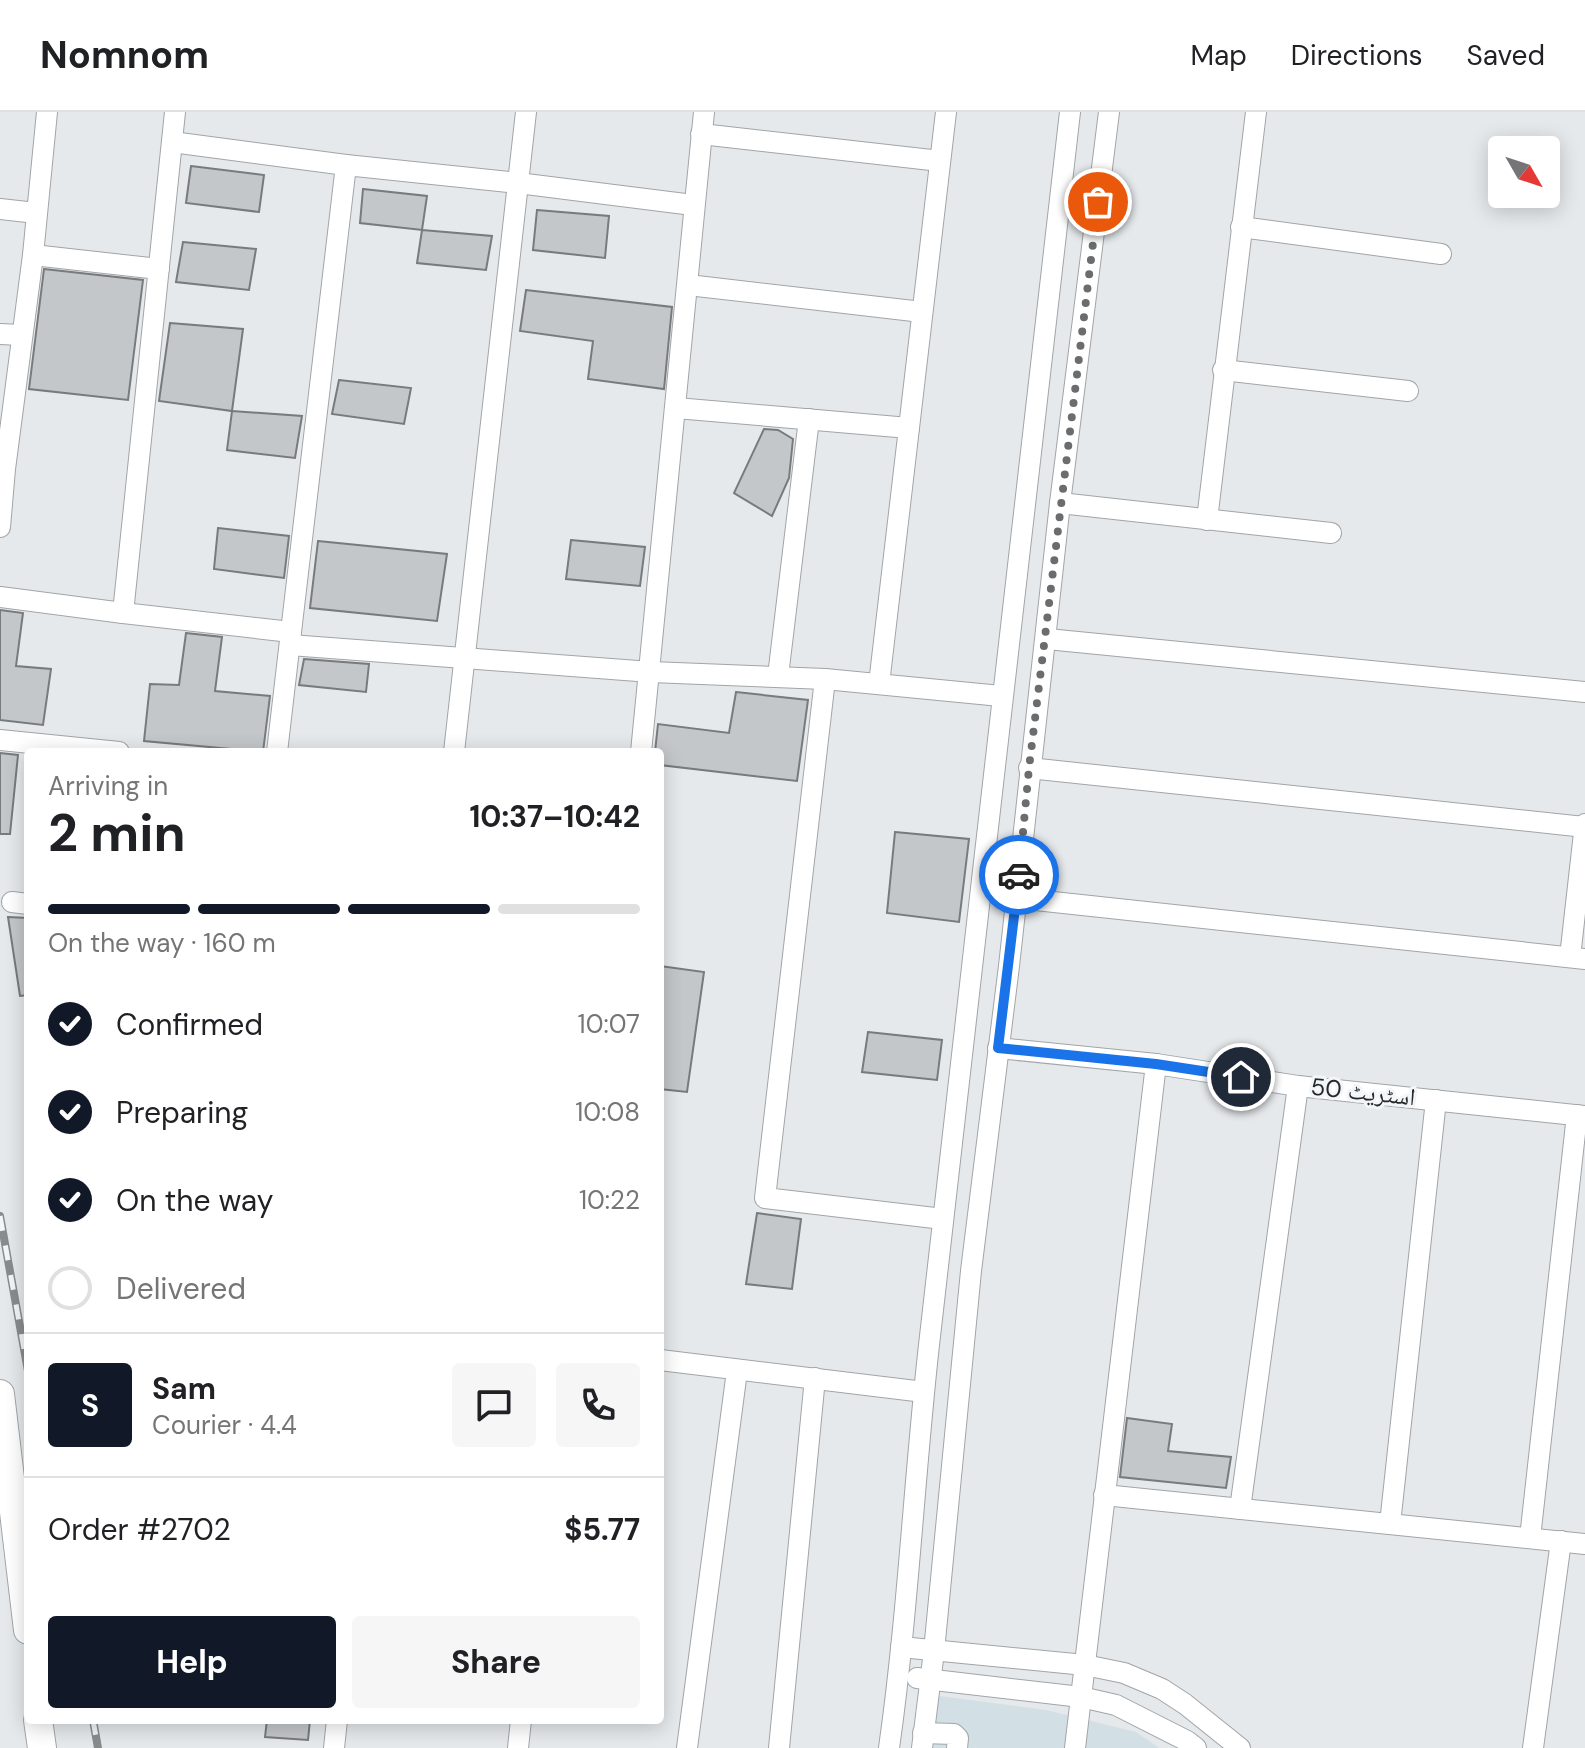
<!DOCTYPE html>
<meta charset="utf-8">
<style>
:root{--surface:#fff;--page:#f6f6f6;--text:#202124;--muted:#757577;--line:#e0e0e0;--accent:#111827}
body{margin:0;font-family:"DM Sans","Noto Naskh Arabic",sans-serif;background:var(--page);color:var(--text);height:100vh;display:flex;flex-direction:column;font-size:30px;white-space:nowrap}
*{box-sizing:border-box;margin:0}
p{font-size:26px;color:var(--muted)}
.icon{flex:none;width:44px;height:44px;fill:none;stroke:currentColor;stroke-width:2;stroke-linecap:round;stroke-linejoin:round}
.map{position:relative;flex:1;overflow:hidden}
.panel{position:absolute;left:24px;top:636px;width:640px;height:976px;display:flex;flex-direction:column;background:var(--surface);border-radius:8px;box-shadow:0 4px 20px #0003}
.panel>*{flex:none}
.needle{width:52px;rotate:129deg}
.fabs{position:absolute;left:1488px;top:24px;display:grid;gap:16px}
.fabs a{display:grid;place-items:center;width:72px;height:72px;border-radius:8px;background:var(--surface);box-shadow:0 4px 20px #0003;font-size:40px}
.pin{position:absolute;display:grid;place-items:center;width:68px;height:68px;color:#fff;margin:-34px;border:4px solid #fff;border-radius:50%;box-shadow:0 2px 8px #0007}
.courier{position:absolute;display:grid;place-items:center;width:80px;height:80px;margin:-40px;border:6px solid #1a73e8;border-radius:50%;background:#fff;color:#222;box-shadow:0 2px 10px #0007}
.head em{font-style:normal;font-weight:700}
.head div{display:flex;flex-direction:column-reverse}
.head{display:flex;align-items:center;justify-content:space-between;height:136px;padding:0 24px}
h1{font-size:52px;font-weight:700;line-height:60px}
.bar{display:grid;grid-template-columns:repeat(4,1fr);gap:12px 8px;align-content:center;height:96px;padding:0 24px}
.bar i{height:10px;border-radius:6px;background:var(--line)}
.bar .current{background:var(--accent)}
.bar p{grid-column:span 4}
.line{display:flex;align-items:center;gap:20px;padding:0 24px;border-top:2px solid var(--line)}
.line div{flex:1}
.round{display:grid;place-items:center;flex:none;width:84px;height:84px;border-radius:8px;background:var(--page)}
ol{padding:0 24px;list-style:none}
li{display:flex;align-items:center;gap:24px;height:88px}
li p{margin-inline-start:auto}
li .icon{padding:8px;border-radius:50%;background:var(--accent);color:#fff;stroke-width:4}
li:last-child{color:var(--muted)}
li i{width:44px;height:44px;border:4px solid var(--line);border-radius:50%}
.button{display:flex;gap:16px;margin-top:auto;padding:16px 24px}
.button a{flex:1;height:92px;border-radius:8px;background:var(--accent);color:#fff;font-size:32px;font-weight:700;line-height:92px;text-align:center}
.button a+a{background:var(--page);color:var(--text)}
header{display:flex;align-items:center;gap:48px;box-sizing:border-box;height:112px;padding:0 40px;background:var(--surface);border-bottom:2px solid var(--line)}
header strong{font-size:38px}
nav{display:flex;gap:44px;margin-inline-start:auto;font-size:28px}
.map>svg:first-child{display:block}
</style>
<header>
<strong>Nomnom</strong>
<nav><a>Map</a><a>Directions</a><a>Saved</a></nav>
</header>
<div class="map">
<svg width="1585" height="1636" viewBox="0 0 1585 1636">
<rect width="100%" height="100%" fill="#e5e9eb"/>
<path fill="#d2dfe4" d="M939 1584 1046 1598 1136 1620 1159 1636H933Z"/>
<g fill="#c4c7ca" stroke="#787b7d" stroke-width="2">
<path d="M191 54 264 63 259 100 186 91Z"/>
<path d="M363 77 427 84 422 118 360 111Z"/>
<path d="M537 98 609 104 605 146 533 138Z"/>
<path d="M422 118 492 124 486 158 417 151Z"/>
<path d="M183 130 256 137 249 178 176 170Z"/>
<path d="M44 157 143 168 128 288 29 277Z"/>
<path d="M526 178 672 195 664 277 588 267 593 229 520 219Z"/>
<path d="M170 211 243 217 232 299 159 289Z"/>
<path d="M339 268 411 276 404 312 332 302Z"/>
<path d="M232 299 302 304 295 346 227 338Z"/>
<path d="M764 317 778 318 793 327 789 366 772 404 734 381Z"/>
<path d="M218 416 289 424 284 466 214 457Z"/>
<path d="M571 428 645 435 640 474 566 467Z"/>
<path d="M318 429 447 442 437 509 310 496Z"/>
<path d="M0 498 23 501 16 554 51 557 43 613 0 608Z"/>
<path d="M186 521 222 525 215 579 270 584 263 640 144 629 150 572 179 573Z"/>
<path d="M304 547 369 552 366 580 299 573Z"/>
<path d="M736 580 808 588 797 669 660 653V640H655L658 612 729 621Z"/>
<path d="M0 641 18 643 10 722H0Z"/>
<path d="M895 720 969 727 959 810 887 801Z"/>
<path d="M8 805 28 806V883L20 884Z"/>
<path d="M660 854 704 860 687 980 660 977Z"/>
<path d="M868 920 942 928 937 968 862 960Z"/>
<path d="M757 1101 801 1107 792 1177 746 1172Z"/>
<path d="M1127 1306 1172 1312 1168 1339 1231 1345 1226 1376 1120 1365Z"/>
<path d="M267 1608H310L308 1628 265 1625Z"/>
</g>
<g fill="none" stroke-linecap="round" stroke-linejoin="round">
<defs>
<g id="minor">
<path d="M175 0 123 501 291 520 346 53 518 71 693 93"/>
<path d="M701 22 940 49"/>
<path d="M172 30 346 53"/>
<path d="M0 97 36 101"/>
<path d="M1241 115 1441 142"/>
<path d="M33 143 159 157"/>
<path d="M688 173 922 200"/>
<path d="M0 222 21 223"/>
<path d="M1223 258 1408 279"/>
<path d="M676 296 909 316"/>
<path d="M1060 391 1331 421"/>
<path d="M1207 408 1256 0"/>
<path d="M0 415 5 357 33 143 47 0"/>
<path d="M0 485 123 501"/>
<path d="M1047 527 1585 580"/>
<path d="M290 533 651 560 825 567 1001 584"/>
<path d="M778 564 809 307"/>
<path d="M825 567 765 1086 943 1107"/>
<path d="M879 572 946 0"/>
<path d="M0 628 119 640"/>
<path d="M277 640 291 520"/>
<path d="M454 640 526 0"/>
<path d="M641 640 704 0"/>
<path d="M1029 656 1585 715"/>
<path d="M1016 786 1585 847"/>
<path d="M12 790 28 792"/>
<path d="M1570 845 1585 712"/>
<path d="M998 936 1156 952 1298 974 1585 1004"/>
<path d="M660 1248 924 1280"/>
<path d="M1104 1383 1585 1432"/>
<path d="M1240 1397 1298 974"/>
<path d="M1390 1412 1436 988"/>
<path d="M1530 1426 1577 1003"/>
<path d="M901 1535 1085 1553 1124 1561 1162 1577 1185 1592 1240 1636"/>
<path d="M917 1566 1081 1585 1116 1593 1187 1629 1196 1636"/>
<path d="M923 1621 954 1622 958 1626 957 1636"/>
<path d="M334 1636 337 1608"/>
<path d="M518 1636 521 1608"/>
<path d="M687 1636 737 1259"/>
<path d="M779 1636 815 1266"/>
<path d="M889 1636C908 1502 914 1367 929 1233 976 822 1022 411 1070 0"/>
<path d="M922 1636 934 1539 971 1159 1009 854 1060 391 1109 0"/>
<path d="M1075 1636 1156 952"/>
<path d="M1533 1636 1561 1429"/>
</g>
<g id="highway">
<path d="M0 1282 28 1518"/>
<path d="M38 1608 42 1636"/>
</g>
</defs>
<use href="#minor" stroke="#a1a5a7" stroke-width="22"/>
<use href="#highway" stroke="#a1a5a7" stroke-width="30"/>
<use href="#minor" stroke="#fff" stroke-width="20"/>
<use href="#highway" stroke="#fff" stroke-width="28"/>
<defs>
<g id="rail">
<path d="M0 1104 28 1259"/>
<path d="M93 1608 98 1636"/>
</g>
</defs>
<use href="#rail" stroke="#898c8d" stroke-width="8"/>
<use href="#rail" stroke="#f2f6f8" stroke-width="5" stroke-dasharray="15" stroke-linecap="butt"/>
</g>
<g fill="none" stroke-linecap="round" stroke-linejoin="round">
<path stroke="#6a6c6d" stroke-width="8" stroke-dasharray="0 14.4" d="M1019 763 1029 656 1098 90"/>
<path stroke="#1a73e8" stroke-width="10" d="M1019 763 998 936 1156 952 1241 965"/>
</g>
<g text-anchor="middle" stroke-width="6" stroke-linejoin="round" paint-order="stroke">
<g font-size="24" fill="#272929" stroke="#f2f6f8">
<text transform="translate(1363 980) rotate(6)" y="8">اسٹریٹ 50</text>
</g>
</g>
</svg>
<div class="fabs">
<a><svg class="needle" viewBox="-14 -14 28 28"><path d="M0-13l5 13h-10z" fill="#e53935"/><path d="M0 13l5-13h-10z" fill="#757577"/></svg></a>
</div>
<div class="pin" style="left:1098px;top:90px;background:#ea580c"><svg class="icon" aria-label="bag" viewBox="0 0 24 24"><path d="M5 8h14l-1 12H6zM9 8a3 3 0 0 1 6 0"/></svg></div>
<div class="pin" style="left:1241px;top:965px;background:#1f2937"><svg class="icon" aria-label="home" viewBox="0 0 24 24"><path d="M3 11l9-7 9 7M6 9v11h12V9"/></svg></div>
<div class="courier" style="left:1019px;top:763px"><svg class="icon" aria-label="car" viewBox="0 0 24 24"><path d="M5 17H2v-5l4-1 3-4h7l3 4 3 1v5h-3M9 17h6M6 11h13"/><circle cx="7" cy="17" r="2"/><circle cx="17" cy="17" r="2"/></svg></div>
<section class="panel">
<div class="head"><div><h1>2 min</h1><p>Arriving in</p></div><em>10:37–10:42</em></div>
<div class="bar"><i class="current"></i><i class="current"></i><i class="current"></i><i></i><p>On the way · 160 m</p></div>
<ol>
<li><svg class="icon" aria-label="check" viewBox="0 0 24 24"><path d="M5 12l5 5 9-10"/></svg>Confirmed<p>10:07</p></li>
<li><svg class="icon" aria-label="check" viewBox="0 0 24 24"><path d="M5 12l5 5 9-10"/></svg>Preparing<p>10:08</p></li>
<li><svg class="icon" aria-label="check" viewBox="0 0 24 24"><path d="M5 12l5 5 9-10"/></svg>On the way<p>10:22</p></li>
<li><i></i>Delivered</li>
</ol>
<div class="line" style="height:144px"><b class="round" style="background:var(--accent);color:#fff">S</b><div><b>Sam</b><p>Courier · 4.4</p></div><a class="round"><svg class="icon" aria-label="chat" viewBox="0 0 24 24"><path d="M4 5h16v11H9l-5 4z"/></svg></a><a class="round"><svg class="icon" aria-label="phone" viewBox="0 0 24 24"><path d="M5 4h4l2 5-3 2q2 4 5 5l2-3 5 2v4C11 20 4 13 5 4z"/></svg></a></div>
<div class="line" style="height:104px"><div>Order #2702</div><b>$5.77</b></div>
<div class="button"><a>Help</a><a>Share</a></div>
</section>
</div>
